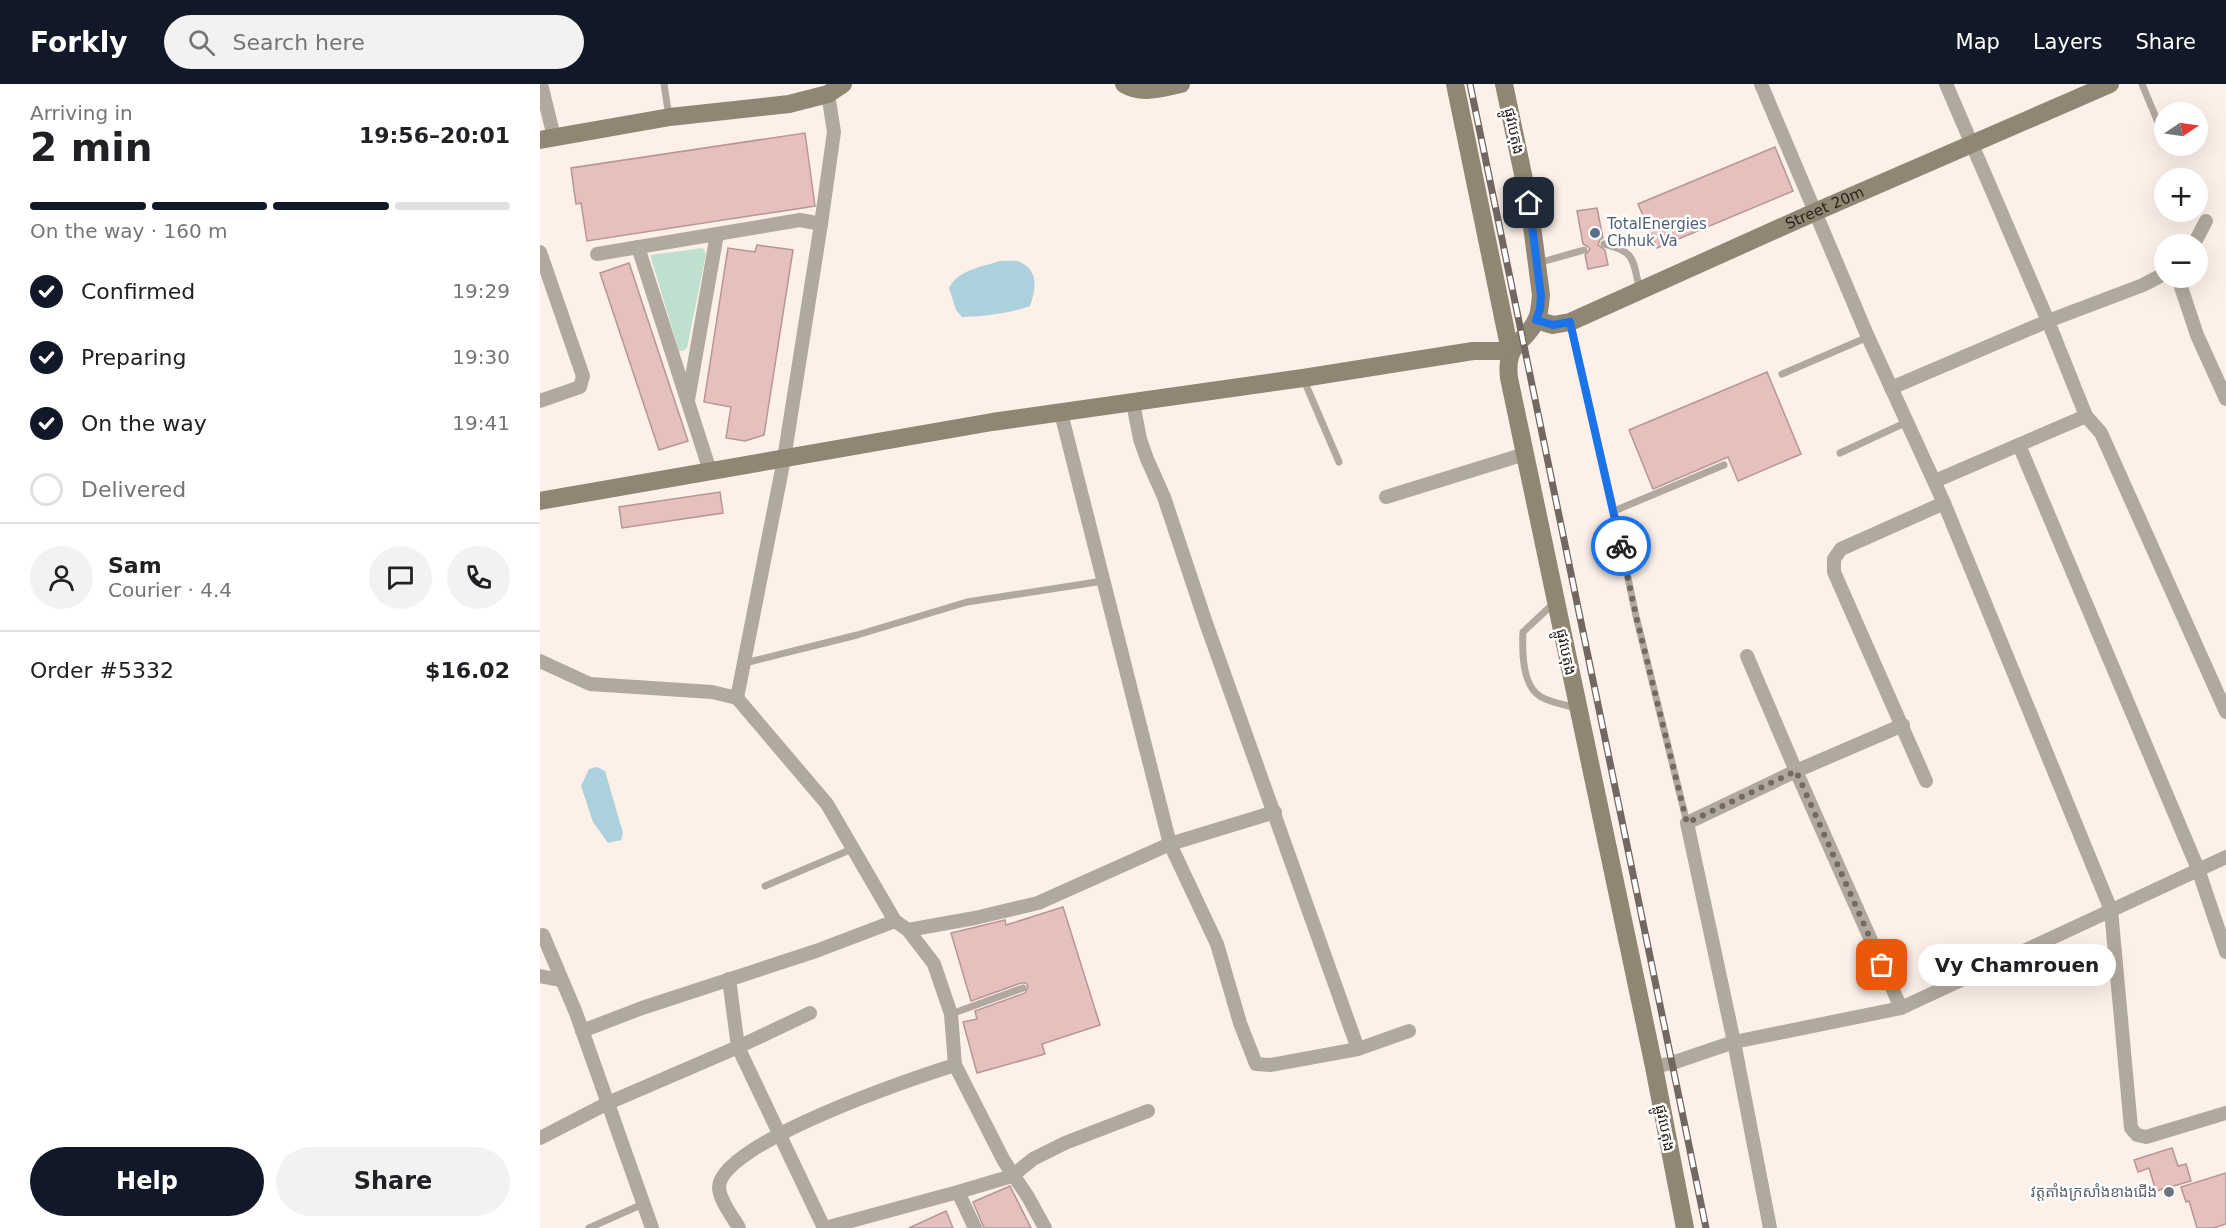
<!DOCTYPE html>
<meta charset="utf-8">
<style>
:root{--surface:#fff;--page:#f2f2f2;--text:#202124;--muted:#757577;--line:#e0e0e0;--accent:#111827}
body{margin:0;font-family:"DejaVu Sans","Noto Sans Khmer",sans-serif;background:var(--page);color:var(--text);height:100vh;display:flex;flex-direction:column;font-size:22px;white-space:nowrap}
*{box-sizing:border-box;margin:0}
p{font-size:20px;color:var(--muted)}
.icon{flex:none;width:33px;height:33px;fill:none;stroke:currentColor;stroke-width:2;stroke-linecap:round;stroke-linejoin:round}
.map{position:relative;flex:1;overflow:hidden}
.side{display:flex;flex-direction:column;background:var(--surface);width:540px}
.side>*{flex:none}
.needle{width:39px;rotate:77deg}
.tools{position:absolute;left:1614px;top:18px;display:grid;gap:12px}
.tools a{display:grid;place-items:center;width:54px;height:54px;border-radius:50%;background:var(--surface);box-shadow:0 6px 24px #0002;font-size:30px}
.pin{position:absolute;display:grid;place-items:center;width:51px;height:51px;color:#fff;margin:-26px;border-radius:12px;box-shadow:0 3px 9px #0006}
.courier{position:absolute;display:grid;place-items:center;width:60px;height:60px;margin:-30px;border:4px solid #1a73e8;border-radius:50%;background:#fff;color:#222;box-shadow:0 2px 8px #0007}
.bubble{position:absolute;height:42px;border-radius:21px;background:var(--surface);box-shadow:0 6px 24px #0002;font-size:20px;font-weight:700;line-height:42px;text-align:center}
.head em{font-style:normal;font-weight:700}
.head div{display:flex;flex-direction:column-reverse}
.head{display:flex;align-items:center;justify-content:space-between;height:102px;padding:0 30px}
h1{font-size:39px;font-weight:700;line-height:45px}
.bar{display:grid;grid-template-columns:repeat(4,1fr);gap:9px 6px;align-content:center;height:72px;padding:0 30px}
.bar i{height:8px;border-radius:4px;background:var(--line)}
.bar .selected{background:var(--accent)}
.bar p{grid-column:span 4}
.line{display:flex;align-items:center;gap:15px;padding:0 30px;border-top:2px solid var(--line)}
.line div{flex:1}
.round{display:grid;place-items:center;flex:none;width:63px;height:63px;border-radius:32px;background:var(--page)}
ol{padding:0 30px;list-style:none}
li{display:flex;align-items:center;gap:18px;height:66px}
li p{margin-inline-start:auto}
li .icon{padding:6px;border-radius:50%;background:var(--accent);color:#fff;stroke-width:4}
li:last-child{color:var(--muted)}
li i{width:33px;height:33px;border:3px solid var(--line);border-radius:50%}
.primary-button{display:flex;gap:12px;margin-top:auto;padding:12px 30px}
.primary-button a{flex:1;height:69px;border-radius:36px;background:var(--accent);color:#fff;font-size:24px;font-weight:700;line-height:69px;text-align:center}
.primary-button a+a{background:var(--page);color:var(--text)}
header{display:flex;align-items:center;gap:36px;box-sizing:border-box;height:84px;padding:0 30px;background:var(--accent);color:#fff}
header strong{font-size:28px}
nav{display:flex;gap:33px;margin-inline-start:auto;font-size:21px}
.search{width:420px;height:54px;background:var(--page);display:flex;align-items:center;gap:15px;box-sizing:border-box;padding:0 21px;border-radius:33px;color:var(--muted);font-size:22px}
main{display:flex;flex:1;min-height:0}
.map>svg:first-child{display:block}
</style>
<header>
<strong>Forkly</strong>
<div class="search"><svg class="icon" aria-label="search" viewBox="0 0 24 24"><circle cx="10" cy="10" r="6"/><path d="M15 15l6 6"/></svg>Search here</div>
<nav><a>Map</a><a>Layers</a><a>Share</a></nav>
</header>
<main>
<section class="side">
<div class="head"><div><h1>2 min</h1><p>Arriving in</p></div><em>19:56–20:01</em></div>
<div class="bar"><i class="selected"></i><i class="selected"></i><i class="selected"></i><i></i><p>On the way · 160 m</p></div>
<ol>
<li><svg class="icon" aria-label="check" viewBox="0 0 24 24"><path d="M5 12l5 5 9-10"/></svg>Confirmed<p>19:29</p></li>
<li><svg class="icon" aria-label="check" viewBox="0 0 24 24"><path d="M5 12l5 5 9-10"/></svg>Preparing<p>19:30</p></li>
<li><svg class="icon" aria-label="check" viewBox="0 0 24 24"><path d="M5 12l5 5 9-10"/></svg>On the way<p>19:41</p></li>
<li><i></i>Delivered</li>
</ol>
<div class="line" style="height:108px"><a class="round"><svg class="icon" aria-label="person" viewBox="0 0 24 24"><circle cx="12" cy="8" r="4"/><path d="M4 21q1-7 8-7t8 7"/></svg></a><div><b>Sam</b><p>Courier · 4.4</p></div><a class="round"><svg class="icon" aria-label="chat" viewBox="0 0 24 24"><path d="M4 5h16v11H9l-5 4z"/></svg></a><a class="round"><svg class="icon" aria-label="phone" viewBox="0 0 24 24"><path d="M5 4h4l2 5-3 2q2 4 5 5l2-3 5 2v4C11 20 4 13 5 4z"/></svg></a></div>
<div class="line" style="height:78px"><div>Order #5332</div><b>$16.02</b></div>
<div class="primary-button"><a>Help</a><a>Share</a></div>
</section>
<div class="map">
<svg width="1686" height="1144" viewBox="0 0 1686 1144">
<rect width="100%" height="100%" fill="#fcf0e9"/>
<path fill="#bfe0ce" d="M163 164 166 170 147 264 143 267H139L110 171Z"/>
<g fill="#abd1dd">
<path d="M460 177C465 177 475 176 480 178 499 186 496 206 490 222 472 229 441 233 422 233L416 226 409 204C418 186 441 183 460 177Z"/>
<path d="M57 683 65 687 83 749 81 756 68 759 53 738 41 702 49 685Z"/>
</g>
<g fill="#e6c0bd" stroke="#b79694" stroke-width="1.5">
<path d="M265 49 275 122 47 157 41 119 36 120 31 84Z"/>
<path d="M1235 63 1253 107 1117 164 1098 120Z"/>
<path d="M1057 124 1063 154 1060 156 1058 161 1065 166 1068 181 1048 185 1045 171 1050 165 1047 162 1043 160 1037 127Z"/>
<path d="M217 161 253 166 224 351 205 357 186 354 191 323 164 318 188 164 215 168Z"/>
<path d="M89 179 148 357 119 366 60 189Z"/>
<path d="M1227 288 1261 370 1198 397 1188 373 1113 405 1089 346Z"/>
<path d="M180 408 183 429 82 444 79 423Z"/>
<path d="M523 823 560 941 502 960 505 970 437 989 423 938 437 935 435 927 485 909 488 903 486 899H481L431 917 411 849 465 836 466 841Z"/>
<path d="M1632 1064 1638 1082 1646 1080 1651 1097 1616 1107 1609 1084 1598 1088 1594 1076Z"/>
<path d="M1686 1089V1140L1673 1144H1657L1649 1117 1646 1118 1641 1103Z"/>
<path d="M470 1102 491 1144H444L433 1118Z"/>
<path d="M406 1127 413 1144H369Z"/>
</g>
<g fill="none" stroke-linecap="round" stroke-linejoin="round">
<g stroke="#b1a99d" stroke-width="7">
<path d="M124 0 129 33"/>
<path d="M1602 0 1624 53"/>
<path d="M1064 160C1097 168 1092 176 1100 206"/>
<path d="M998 179 1044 166"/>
<path d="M1030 239 1074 427 1184 381"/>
<path d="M1242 290 1328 253"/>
<path d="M763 294 799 378"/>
<path d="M1300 369 1367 338"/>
<path d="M1074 427 1096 532 1147 739"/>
<path d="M1014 519 983 548C982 567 982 602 1001 613 1012 619 1026 621 1037 624"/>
<path d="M205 579 317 551 427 518 563 497"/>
<path d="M225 802 312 765"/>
<path d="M411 930 483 904"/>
<path d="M49 1144 103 1120"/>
</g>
<g stroke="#b1a99d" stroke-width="14">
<path d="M1 0 14 53"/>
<path d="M1221 0 1328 253 1404 419 1571 826 1591 1044 1597 1051 1606 1053 1686 1029"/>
<path d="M1406 0 1508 237 1546 332 1561 349 1686 628"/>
<path d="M1654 160 1666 137"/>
<path d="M98 163 170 387"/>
<path d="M0 168 43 292 40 303 0 317"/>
<path d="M57 170 260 136 281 140"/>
<path d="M1638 194 1657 251 1686 315"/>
<path d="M1351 304 1508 237 1603 201 1624 190"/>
<path d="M148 316 177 150"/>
<path d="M593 319 600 355 607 375 624 413 666 539 818 965"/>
<path d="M521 329 630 760 677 860 700 939 716 980 730 981 818 965 869 947"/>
<path d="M1479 361 1658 785 1686 868"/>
<path d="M1395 397 1546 332"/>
<path d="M846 413 985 370"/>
<path d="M1207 572 1256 687 1361 924"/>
<path d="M0 577 50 600 172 608 197 614 287 720 355 837 368 846 394 880 411 930 415 981 464 1077 488 1113 505 1144"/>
<path d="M197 614 244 375 281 140 294 48 288 10"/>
<path d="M1386 697 1294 488V475L1301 465 1404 419"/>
<path d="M368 846 435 834 498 819 630 760 735 728"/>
<path d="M3 851 36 929 112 1144"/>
<path d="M0 892 20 896"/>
<path d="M189 895 198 963 284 1144"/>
<path d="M42 947 102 924 276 867 355 837"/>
<path d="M1114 983 1132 979 1194 958 1361 924 1686 773"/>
<path d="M0 1054 68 1019 198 963 270 929"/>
<path d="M418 1108 435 1144"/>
<path d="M199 1144C193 1133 179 1116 179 1103 180 1059 376 993 415 981"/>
<path d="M285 1144 418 1108 472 1092 493 1075 525 1059 608 1027"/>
<path d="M1230 1144 1194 958 1147 739 1256 687 1363 641"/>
</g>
<g stroke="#918673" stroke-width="18">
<path d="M584 0C602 11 621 4 641 0"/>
<path d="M964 0 989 119 1001 211C1000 219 1000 227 997 235 984 262 965 257 969 294L1114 983 1145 1144"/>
<path d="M0 56 130 33 249 20 288 10 303 0"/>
<path id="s1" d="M996 236 1013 241 1030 238 1275 128 1570 0"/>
<path d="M0 417 452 338 763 294 933 267H970L915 0"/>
</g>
<defs>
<path id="rail" d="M930 0 1166 1144"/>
</defs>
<use href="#rail" stroke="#726861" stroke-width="7"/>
<use href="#rail" stroke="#fff" stroke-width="4.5" stroke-dasharray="14" stroke-linecap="butt"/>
</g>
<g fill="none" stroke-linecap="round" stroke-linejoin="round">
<path stroke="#746963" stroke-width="6" stroke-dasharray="0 10.8" d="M1081 462 1096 532 1147 739 1256 687 1342 881"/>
<path stroke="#1a73e8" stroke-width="8" d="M989 119 1001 211 1000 225 996 236 1013 241 1030 238 1081 462"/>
</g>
<circle fill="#5c6f8a" stroke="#fff" stroke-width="2" cx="1055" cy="149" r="6"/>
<circle fill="#6b7280" stroke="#fff" stroke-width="2" cx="1629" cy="1108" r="6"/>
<g text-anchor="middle" stroke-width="5" stroke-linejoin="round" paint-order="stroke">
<g font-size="15" fill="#2b211b" stroke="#fff">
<text transform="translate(974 47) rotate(78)" y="5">ផ្លូវបេតុង</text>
<text dy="5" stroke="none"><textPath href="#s1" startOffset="314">Street 20m</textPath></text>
<text transform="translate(1026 568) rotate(78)" y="5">ផ្លូវបេតុង</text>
<text transform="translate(1125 1044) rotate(79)" y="5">ផ្លូវបេតុង</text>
</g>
<g font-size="15" fill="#4e5e75" stroke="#fff" text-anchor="start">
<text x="1067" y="145">TotalEnergies<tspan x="1067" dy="17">Chhuk Va</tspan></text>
</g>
<g font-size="15" fill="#5b616d" stroke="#fff" text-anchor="end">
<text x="1617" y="1113">វត្តតាំងក្រសាំងខាងជើង</text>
</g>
</g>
</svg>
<div class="tools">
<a><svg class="needle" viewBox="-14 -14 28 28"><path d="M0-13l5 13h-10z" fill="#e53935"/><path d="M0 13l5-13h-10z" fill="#757577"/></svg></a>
<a>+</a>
<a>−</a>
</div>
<div class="pin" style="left:1342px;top:881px;background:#ea580c"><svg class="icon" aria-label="bag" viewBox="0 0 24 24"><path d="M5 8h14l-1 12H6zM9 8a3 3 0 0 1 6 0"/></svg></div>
<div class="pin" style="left:989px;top:119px;background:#1f2937"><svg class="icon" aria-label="home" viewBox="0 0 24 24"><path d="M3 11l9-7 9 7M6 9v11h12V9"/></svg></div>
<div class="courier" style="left:1081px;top:462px"><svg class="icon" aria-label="bike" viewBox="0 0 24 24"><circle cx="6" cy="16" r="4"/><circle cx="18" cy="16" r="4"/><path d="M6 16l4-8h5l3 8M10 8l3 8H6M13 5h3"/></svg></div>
<div class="bubble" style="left:1378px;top:860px;width:198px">Vy Chamrouen</div>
</div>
</main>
